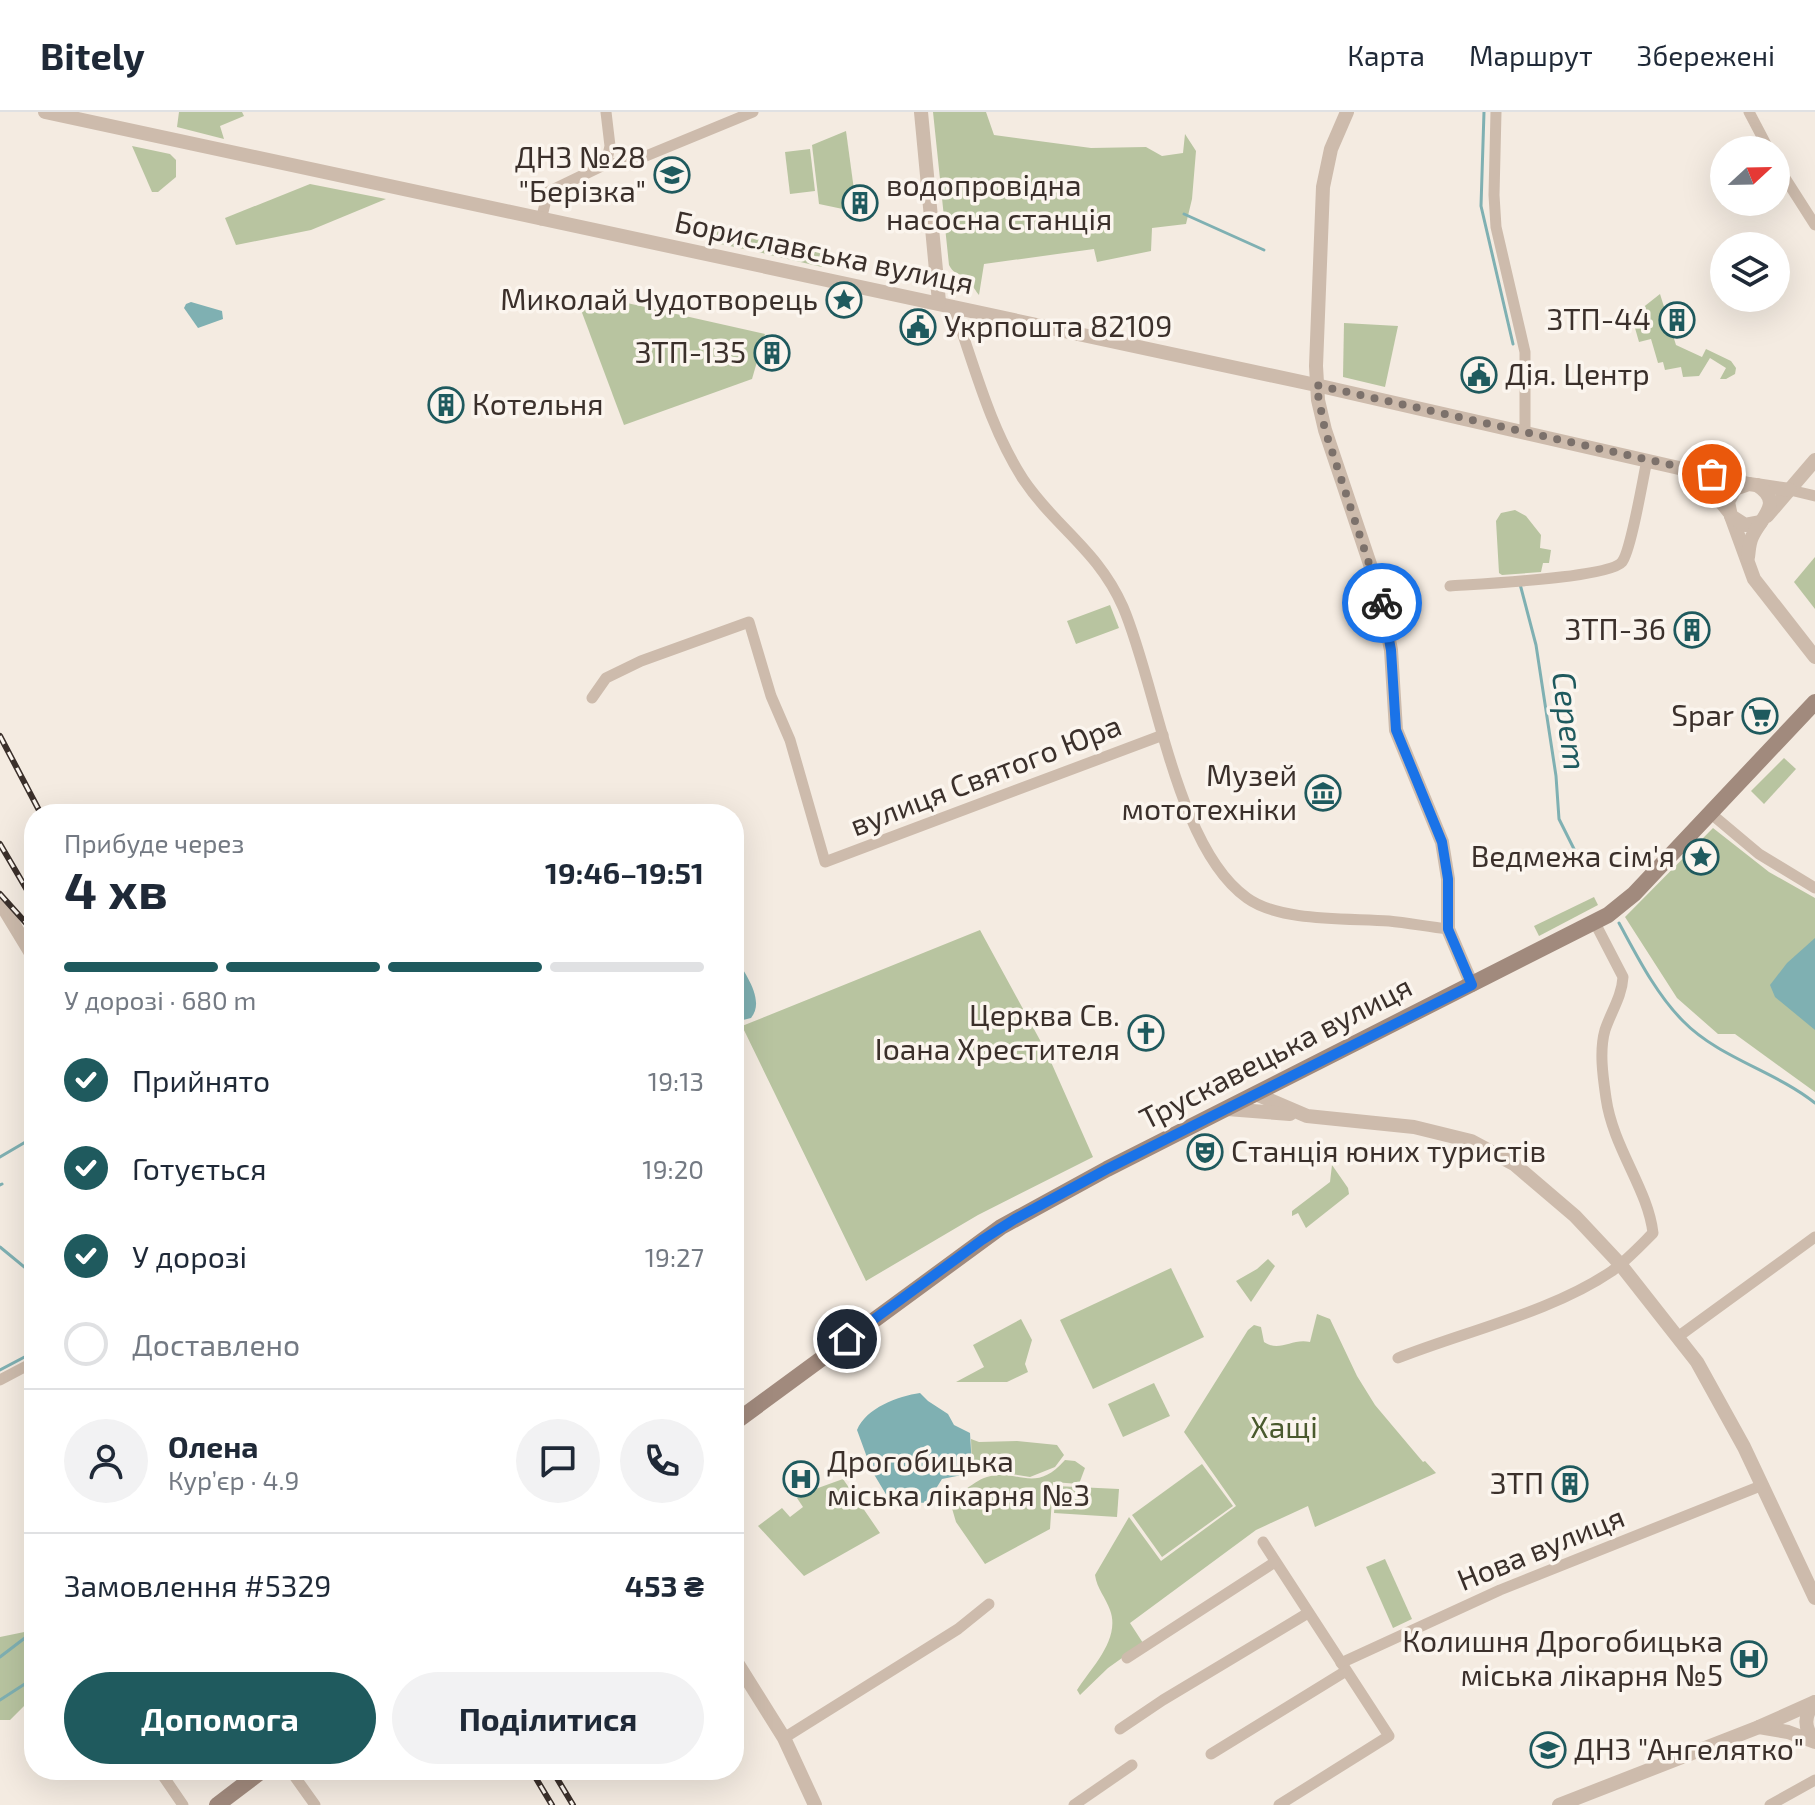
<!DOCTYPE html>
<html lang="uk">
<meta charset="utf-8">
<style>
:root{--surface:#fff;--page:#f2f2f3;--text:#1f2937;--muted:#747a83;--line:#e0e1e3;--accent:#1f5a5e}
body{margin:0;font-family:"Exo 2",sans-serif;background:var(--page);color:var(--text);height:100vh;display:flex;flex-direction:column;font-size:30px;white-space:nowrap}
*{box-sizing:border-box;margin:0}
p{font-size:26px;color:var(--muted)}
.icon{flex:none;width:44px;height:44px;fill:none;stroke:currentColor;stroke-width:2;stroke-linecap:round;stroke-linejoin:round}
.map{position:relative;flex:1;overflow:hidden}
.drawer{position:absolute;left:24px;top:692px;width:720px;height:976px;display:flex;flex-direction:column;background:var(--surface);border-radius:32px;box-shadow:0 8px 32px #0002}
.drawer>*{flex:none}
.needle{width:52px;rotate:68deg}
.buttons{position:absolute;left:1710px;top:24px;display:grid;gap:16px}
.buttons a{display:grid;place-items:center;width:80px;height:80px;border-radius:50%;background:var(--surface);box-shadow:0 8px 32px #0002;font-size:40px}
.pin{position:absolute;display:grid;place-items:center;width:68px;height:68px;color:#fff;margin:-34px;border:4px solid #fff;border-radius:50%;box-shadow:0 2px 8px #0007}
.courier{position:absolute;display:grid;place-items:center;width:80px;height:80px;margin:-40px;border:6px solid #1a73e8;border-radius:50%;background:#fff;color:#222;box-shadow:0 2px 10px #0007}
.headline em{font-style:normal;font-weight:700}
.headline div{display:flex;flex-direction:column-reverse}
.headline{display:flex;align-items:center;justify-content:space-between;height:136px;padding:0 40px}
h1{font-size:52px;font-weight:700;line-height:60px}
.bar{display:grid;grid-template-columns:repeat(4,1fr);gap:12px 8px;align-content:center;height:96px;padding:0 40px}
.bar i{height:10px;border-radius:6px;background:var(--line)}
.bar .active{background:var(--accent)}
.bar p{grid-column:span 4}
.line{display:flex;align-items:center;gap:20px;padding:0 40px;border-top:2px solid var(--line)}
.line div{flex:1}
.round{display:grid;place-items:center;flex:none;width:84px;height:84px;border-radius:42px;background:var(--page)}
ol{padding:0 40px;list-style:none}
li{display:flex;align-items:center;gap:24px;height:88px}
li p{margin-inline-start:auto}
li .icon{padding:8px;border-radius:50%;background:var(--accent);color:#fff;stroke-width:4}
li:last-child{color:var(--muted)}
li i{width:44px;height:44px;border:4px solid var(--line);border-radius:50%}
.button{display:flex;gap:16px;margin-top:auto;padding:16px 40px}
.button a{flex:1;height:92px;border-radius:48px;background:var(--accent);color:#fff;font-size:32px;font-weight:700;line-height:92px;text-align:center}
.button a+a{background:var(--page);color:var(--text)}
header{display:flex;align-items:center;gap:48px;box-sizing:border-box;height:112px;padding:0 40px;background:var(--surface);border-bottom:2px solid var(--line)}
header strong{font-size:38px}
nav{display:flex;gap:44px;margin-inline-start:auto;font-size:28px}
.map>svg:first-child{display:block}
</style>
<header>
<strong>Bitely</strong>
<nav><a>Карта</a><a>Маршрут</a><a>Збережені</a></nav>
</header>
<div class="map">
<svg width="1815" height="1693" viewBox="0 0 1815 1693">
<rect width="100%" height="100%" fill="#f4ebe1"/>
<g fill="#b8c4a0">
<path d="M179 0H242L244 4 220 14 224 27 177 15Z"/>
<path d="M933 0H986L994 23 1091 36 1146 35 1162 44 1183 41 1185 22 1196 39 1192 87 1186 112 1152 116 1151 139 1097 150 1094 137 984 152 979 183C974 177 970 168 963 164 956 160 953 161 949 153Z"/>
<path d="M846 19 857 100 819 92 812 33Z"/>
<path d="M132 34 170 42 176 48V65L158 80H152Z"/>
<path d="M810 37 815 79 790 82 785 40Z"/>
<path d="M310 72 386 87 311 118 236 133 225 106Z"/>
<path d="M715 113 771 126 767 142 711 130Z"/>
<path d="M774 126 826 137 822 155 770 143Z"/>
<path d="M587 182 765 222 752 267 624 313 578 190Z"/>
<path d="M1660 182 1676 233 1702 245 1706 237 1731 249 1736 256 1735 262 1726 267H1720L1726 256 1710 246 1699 264 1683 265 1681 255 1665 258 1663 250 1658 251 1651 227 1639 230 1633 209 1637 207 1641 197Z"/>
<path d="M1344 211 1398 214 1385 275 1343 265Z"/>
<path d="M1515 398 1526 404 1541 423 1540 436 1551 438 1549 451H1543L1541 460 1502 463 1499 461 1496 409 1501 401Z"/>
<path d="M1815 445V497L1794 470Z"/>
<path d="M1110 493 1119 516 1076 532 1067 509Z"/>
<path d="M1784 646 1796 657 1764 692 1751 679Z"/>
<path d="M1713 716 1769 760 1815 786V980L1735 922H1718L1677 886 1625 805Z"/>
<path d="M1594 785 1598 793 1539 824 1534 814Z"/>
<path d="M980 818 1047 941 1093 1045 978 1103 866 1169 742 914Z"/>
<path d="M1332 1053 1348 1076 1349 1082 1306 1116 1298 1101 1292 1104V1099L1330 1070Z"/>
<path d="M1268 1147 1275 1154 1251 1190 1236 1169 1257 1157Z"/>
<path d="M1171 1156 1204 1225 1093 1277 1060 1208Z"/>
<path d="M1317 1202 1330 1207 1357 1264 1375 1293 1423 1350 1425 1349 1436 1361 1315 1415 1308 1394 1256 1418 1130 1511 1143 1531 1108 1556 1080 1583 1077 1578C1091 1556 1121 1527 1110 1498 1106 1486 1097 1477 1095 1463L1129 1405 1161 1449 1236 1394 1184 1320 1248 1218 1254 1213 1261 1215 1264 1230C1280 1241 1291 1226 1310 1230Z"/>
<path d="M1021 1207 1032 1228 1025 1252 1028 1260 1007 1270H956L984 1255 973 1233Z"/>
<path d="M1154 1271 1170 1304 1123 1325 1108 1292Z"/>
<path d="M971 1327 979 1330 1017 1329 1057 1333 1064 1343 1055 1355 1030 1365 1011 1362 1004 1358 992 1361 972 1356Z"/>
<path d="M1065 1348 1075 1349 1085 1356 1079 1372 1053 1370 1050 1417 985 1452 956 1410 951 1393 963 1386 964 1378C971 1374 979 1367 987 1365 1019 1356 1034 1383 1065 1348Z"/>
<path d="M1202 1352 1233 1394 1162 1445 1132 1403Z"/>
<path d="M843 1367 880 1421 804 1464 758 1414 782 1396 790 1405 803 1395 797 1386 807 1380Z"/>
<path d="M1056 1374 1119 1377 1117 1405 1054 1401Z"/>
<path d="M1385 1447 1412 1507 1393 1516 1366 1455Z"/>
<path d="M34 1518V1578L28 1583 25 1593 10 1608H0V1525Z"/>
</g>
<g fill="#7fb0b2">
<path d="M191 190 222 199 223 207 198 216 184 196 186 192Z"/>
<path d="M1815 826V918L1775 885 1770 873 1787 851Z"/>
<path d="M734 843C744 860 766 888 751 906L743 908 734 900Z"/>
<path d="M920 1281 928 1289 948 1302 954 1313 970 1321 972 1356 962 1363 942 1367 927 1391 890 1389 872 1359 857 1318C866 1296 898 1284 920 1281Z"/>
</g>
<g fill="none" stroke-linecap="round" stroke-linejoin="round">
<g stroke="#7fb0b2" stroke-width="3">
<path d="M1484 0 1481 94 1513 232"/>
<path d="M1184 102 1264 138"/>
<path d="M1520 472 1536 533 1556 664 1559 707 1580 749"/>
<path d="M1619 811C1637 844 1656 882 1683 909 1719 946 1775 959 1815 991"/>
<path d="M0 1045 34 1025"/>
<path d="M0 1073 2 1072"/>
<path d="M0 1135 34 1163"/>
<path d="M0 1258 34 1240"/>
<path d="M0 1545 34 1519"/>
<path d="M0 1588 34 1566"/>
</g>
<g stroke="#cdbbac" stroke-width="11">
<path d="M1496 0 1494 83 1496 115 1525 240V321"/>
<path d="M1749 0 1769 38"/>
<path d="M606 52 629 51 753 0"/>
<path d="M1776 52 1815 113"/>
<path d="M541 108 548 80 606 52 610 34 606 0"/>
<path d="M953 194C974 252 989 314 1023 367 1055 415 1098 438 1123 495 1157 574 1176 736 1247 786 1280 810 1348 806 1389 809 1409 811 1429 815 1448 817"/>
<path d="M1790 378 1815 384"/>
<path d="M1450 474C1477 472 1609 466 1622 450 1631 439 1643 366 1647 348"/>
<path d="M592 586 606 566 641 549 749 510 771 584 790 628 825 750 1163 623"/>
<path d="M1709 700 1759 742 1815 776"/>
<path d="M1679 1224 1815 1125"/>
<path d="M1398 1246C1466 1219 1552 1200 1612 1159 1627 1148 1640 1134 1653 1121 1648 1077 1613 1036 1606 986 1603 965 1599 939 1605 918 1611 900 1622 884 1623 865L1595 811"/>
<path d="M0 1268 34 1250"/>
<path d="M1263 1430 1389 1624 1279 1693"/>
<path d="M1127 1546 1275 1450"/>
<path d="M1341 1551 1500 1478 1763 1373"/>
<path d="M1120 1617 1163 1588 1308 1501"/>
<path d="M784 1626 958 1517 989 1492"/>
<path d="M1211 1642 1346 1559"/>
<path d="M159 1658 183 1693"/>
<path d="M290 1658 315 1693"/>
<path d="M1074 1693 1132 1653"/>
<path d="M1770 1693 1815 1668"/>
</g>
<g stroke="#cdbbac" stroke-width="14">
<path d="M45 0 1316 273 1749 372"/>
<path d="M921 0 939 190"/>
<path d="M1347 0 1331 37 1323 75 1316 254 1318 288 1325 318 1379 479 1391 538 1396 618 1442 730 1448 767V817L1472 873"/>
<path d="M1690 358 1706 371 1729 400"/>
<path d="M1731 404 1754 467 1815 545"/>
<path d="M1767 404 1815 348"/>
<path d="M1761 410 1745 413 1731 404 1728 390 1735 377 1749 372 1790 378"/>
<path d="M1748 445C1749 438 1749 431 1752 425 1760 406 1785 391 1757 373"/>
<path d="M0 790 34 846"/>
<path d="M1256 982 1307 1004 1414 1015 1471 1029 1514 1052 1575 1104 1620 1152 1697 1250 1744 1335 1815 1486"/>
<path d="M1227 997 1290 1002"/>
<path d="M734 1546 784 1626 815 1693"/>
<path d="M1815 1590C1804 1603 1803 1616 1815 1629"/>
<path d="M1759 1615 1788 1620 1815 1630"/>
<path d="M1559 1693 1759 1615 1815 1590"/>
</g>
<g stroke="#a18a7d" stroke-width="16">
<path d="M734 1311 1001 1115 1107 1057 1608 803 1634 782 1815 590"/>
<path d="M217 1693 263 1658"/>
</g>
<defs>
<g id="rail">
<path d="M0 624 41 702"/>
<path d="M0 732 34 790"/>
<path d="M0 782 34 820"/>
<path d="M531 1658 552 1693"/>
<path d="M552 1658 573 1693"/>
</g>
</defs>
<use href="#rail" stroke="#3b302b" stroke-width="6"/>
<use href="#rail" stroke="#fbf5ee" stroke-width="3" stroke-dasharray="9" stroke-linecap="butt"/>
</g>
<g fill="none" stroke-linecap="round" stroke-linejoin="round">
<path stroke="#7c716b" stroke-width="8" stroke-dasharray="0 14.4" d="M1382 491 1325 318 1316 273 1712 362"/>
<path stroke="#1a73e8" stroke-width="10" d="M847 1227 982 1128 1015 1107 1107 1057 1472 873 1448 817V767L1442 730 1396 618 1391 538 1382 491"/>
</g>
<defs>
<symbol id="school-ring" viewBox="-11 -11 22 22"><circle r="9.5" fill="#fbf5ee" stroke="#1f5a5e" stroke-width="1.5"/><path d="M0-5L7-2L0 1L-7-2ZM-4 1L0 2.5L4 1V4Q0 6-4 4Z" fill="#1f5a5e"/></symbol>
<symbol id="building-ring" viewBox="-11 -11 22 22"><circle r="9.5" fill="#fbf5ee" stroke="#1f5a5e" stroke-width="1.5"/><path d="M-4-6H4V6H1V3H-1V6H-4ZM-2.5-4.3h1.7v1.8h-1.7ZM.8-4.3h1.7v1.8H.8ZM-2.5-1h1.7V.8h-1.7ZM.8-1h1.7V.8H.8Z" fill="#1f5a5e"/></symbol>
<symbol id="sight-ring" viewBox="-11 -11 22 22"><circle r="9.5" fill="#fbf5ee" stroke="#1f5a5e" stroke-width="1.5"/><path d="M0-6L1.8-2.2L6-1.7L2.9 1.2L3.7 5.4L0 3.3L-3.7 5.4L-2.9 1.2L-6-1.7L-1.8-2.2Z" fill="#1f5a5e"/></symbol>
<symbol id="civic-ring" viewBox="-11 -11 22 22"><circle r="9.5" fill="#fbf5ee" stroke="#1f5a5e" stroke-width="1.5"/><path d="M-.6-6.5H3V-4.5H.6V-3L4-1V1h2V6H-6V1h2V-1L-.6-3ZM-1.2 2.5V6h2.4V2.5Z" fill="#1f5a5e"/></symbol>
<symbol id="supermarket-ring" viewBox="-11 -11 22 22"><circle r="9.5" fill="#fbf5ee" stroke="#1f5a5e" stroke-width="1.5"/><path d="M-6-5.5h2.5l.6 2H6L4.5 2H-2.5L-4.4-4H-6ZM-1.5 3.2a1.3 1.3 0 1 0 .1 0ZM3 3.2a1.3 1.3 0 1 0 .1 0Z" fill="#1f5a5e"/></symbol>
<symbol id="museum-ring" viewBox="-11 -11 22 22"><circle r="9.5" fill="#fbf5ee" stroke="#1f5a5e" stroke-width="1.5"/><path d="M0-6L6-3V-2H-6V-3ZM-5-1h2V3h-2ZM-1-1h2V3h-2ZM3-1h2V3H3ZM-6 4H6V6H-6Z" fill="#1f5a5e"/></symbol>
<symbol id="church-ring" viewBox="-11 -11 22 22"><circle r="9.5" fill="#fbf5ee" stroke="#1f5a5e" stroke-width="1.5"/><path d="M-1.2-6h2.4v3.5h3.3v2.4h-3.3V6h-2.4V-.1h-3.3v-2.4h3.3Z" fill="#1f5a5e"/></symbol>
<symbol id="theatre-ring" viewBox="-11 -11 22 22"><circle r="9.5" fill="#fbf5ee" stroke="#1f5a5e" stroke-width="1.5"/><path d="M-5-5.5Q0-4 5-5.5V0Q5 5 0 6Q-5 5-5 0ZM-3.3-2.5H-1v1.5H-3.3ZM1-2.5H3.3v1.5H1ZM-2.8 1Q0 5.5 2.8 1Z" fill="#1f5a5e"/></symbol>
<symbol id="hospital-ring" viewBox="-11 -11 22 22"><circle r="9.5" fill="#fbf5ee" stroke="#1f5a5e" stroke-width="1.5"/><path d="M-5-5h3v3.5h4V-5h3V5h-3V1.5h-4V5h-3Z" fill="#1f5a5e"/></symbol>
</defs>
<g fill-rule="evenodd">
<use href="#school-ring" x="652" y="43" width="40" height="40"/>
<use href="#building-ring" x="840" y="71" width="40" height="40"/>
<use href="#sight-ring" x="824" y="168" width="40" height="40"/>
<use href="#building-ring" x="1657" y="188" width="40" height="40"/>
<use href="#civic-ring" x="898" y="195" width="40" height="40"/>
<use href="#building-ring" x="752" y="221" width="40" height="40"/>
<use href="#civic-ring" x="1459" y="243" width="40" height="40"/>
<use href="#building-ring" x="426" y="273" width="40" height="40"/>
<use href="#building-ring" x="1672" y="498" width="40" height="40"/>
<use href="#supermarket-ring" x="1740" y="584" width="40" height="40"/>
<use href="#museum-ring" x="1303" y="661" width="40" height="40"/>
<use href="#sight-ring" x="1681" y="725" width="40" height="40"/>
<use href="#church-ring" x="1126" y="901" width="40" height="40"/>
<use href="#theatre-ring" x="1185" y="1020" width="40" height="40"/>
<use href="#hospital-ring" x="781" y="1347" width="40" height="40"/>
<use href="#building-ring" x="1550" y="1352" width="40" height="40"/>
<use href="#hospital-ring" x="1729" y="1527" width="40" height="40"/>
<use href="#school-ring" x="1528" y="1618" width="40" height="40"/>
</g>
<g text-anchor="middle" stroke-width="7" stroke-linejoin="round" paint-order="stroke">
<g font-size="30" fill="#3b302b" stroke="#fbf5ee" text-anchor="end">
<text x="646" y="56">ДНЗ №28<tspan x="646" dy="34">"Берізка"</tspan></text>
<text x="886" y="84" text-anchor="start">водопровідна<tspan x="886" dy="34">насосна станція</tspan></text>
<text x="818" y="198">Миколай Чудотворець</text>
<text x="1651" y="218">ЗТП-44</text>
<text x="944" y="225" text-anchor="start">Укрпошта 82109</text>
<text x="746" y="251">ЗТП-135</text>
<text x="1505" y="273" text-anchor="start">Дія. Центр</text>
<text x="472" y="303" text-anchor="start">Котельня</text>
<text x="1666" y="528">ЗТП-36</text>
<text x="1734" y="614">Spar</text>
<text x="1297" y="674">Музей<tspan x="1297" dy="34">мототехніки</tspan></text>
<text x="1675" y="755">Ведмежа сім'я</text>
<text x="1120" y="914">Церква Св.<tspan x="1120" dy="34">Іоана Хрестителя</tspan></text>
<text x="1231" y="1050" text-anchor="start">Станція юних туристів</text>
<text x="827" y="1360" text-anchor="start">Дрогобицька<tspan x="827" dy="34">міська лікарня №3</tspan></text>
<text x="1544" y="1382">ЗТП</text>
<text x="1723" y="1540">Колишня Дрогобицька<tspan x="1723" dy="34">міська лікарня №5</tspan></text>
<text x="1574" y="1648" text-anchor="start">ДНЗ "Ангелятко"</text>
</g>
<g font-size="30" fill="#3b302b" stroke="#fbf5ee">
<text transform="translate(824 141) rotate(12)" y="10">Бориславська вулиця</text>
<text transform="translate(986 664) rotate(-21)" y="10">вулиця Святого Юра</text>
<text transform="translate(1276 941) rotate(-27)" y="10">Трускавецька вулиця</text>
<text transform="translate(1541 1437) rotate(-22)" y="10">Нова вулиця</text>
</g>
<g font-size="30" fill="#4a5a2e" stroke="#fbf5ee">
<text x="1284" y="1326">Хащі</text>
</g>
<g font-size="32" font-style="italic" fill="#1f5a5e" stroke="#fbf5ee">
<text transform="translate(1569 609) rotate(83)" y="11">Серет</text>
</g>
</g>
</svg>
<div class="buttons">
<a><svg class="needle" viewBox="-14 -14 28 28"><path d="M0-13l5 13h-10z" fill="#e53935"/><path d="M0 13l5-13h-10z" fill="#747a83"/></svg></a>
<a><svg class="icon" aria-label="layers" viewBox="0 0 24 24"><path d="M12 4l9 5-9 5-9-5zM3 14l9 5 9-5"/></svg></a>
</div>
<div class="pin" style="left:1712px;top:362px;background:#ea580c"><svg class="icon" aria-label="bag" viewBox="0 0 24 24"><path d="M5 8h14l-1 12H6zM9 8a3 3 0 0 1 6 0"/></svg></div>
<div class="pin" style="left:847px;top:1227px;background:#1f2937"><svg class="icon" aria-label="home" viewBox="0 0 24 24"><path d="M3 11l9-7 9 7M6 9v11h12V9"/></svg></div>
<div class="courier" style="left:1382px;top:491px"><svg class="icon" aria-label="bike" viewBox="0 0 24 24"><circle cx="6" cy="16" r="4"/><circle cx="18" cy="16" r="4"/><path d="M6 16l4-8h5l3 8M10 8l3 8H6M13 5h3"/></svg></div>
<section class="drawer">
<div class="headline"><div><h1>4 хв</h1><p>Прибуде через</p></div><em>19:46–19:51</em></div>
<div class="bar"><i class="active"></i><i class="active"></i><i class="active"></i><i></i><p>У дорозі · 680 m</p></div>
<ol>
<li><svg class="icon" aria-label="check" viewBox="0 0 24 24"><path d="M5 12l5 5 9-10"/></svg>Прийнято<p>19:13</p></li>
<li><svg class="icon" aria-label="check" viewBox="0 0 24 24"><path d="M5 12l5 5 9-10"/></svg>Готується<p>19:20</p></li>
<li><svg class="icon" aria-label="check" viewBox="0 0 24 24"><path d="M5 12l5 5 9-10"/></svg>У дорозі<p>19:27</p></li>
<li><i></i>Доставлено</li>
</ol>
<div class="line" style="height:144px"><a class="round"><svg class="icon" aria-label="person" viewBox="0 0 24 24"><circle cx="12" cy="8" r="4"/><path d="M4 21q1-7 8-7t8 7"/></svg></a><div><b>Олена</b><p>Кур’єр · 4.9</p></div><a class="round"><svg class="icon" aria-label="chat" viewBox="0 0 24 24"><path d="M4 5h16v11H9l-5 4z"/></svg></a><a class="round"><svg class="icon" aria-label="phone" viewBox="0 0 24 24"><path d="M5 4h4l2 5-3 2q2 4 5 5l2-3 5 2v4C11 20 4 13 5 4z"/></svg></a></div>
<div class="line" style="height:104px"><div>Замовлення #5329</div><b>453 ₴</b></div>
<div class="button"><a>Допомога</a><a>Поділитися</a></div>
</section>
</div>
